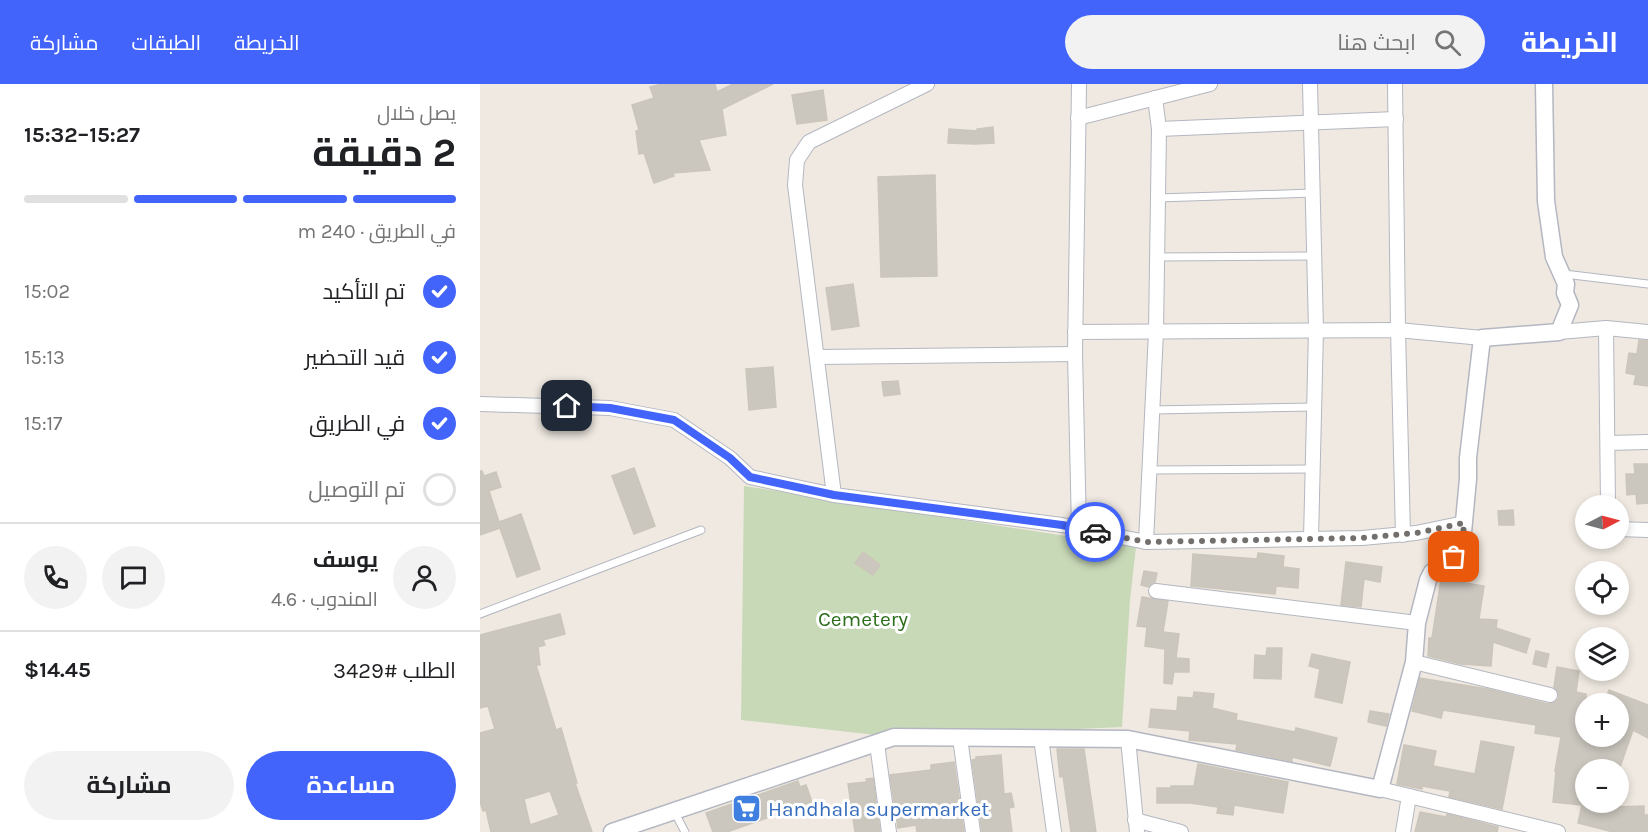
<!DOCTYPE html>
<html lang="ar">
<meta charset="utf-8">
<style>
:root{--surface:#fff;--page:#f2f2f2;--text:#202124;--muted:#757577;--line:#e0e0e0;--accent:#4264fb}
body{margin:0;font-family:Karla,Cairo,sans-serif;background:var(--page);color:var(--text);direction:rtl;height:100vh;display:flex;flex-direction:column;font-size:22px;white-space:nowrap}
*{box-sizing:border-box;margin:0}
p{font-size:20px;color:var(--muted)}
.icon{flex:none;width:33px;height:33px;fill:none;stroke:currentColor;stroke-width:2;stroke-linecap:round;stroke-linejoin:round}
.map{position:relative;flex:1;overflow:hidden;direction:ltr}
.panel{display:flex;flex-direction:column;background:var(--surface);width:480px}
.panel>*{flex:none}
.needle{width:39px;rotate:84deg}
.fabs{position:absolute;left:1095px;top:411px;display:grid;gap:12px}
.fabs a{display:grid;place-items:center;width:54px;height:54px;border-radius:50%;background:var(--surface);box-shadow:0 3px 9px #0003;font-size:30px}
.pin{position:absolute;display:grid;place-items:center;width:51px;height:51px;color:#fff;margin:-26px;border-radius:12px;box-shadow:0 3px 9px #0006}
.courier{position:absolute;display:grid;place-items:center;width:60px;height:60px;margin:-30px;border:4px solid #4264fb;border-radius:50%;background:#fff;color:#222;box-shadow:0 2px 8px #0007}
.headline em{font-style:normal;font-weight:700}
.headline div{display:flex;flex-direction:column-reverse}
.headline{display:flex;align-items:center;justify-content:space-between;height:102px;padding:0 24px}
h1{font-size:39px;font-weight:700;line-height:45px}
.bar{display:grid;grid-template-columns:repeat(4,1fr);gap:9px 6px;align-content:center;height:72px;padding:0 24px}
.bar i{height:8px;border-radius:4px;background:var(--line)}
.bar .on{background:var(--accent)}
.bar p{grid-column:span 4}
.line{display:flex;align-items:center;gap:15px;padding:0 24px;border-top:2px solid var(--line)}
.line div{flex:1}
.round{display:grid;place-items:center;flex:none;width:63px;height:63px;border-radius:32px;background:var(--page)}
ol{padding:0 24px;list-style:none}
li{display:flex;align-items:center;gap:18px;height:66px}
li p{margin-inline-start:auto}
li .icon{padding:6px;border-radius:50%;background:var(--accent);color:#fff;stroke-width:4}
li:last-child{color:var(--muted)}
li i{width:33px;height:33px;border:3px solid var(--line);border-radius:50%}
.button{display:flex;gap:12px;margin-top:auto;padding:12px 24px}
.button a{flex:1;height:69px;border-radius:36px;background:var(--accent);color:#fff;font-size:24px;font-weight:700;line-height:69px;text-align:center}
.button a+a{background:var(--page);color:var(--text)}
header{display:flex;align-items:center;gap:36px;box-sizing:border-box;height:84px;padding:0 30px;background:var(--accent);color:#fff}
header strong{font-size:28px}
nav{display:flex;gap:33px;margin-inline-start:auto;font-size:21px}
.search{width:420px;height:54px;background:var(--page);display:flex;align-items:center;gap:15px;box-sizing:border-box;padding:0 21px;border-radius:33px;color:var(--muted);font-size:22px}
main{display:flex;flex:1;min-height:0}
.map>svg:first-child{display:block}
</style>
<header>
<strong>الخريطة</strong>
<div class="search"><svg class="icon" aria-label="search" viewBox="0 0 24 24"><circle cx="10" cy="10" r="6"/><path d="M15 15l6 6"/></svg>ابحث هنا</div>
<nav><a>الخريطة</a><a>الطبقات</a><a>مشاركة</a></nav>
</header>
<main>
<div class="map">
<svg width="1168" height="748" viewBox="0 0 1168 748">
<rect width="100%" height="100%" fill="#efe9e1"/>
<path fill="#c8d9b8" d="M264 402 656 463 650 516 642 643 414 653 261 636Z"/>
<g fill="#cbc7bf" stroke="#cbc5ba" stroke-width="1.5" fill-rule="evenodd">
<path d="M182 0H235L237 8 253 0H293L242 25 246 51 219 56 230 86 193 89 194 92 174 99 164 69 159 70 156 47 159 46 152 21 174 14 170 3Z"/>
<path d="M343 6 347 36 317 40 312 11Z"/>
<path d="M513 43 514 59 495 60 468 59 469 45 498 47 497 45Z"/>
<path d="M455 91 457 192 401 193 398 93Z"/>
<path d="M373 200 379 242 352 246 346 204Z"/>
<path d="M1159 256 1168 257V302L1154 300 1156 291 1146 289 1149 269 1157 270Z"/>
<path d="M293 283 296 323 269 326 266 285Z"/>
<path d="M418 297 420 310 404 312 402 298Z"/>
<path d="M1154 380H1168V419L1157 420 1156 410 1147 411 1146 390H1155Z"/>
<path d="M154 384 175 442 154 450 132 392Z"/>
<path d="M0 387H2L4 392 16 388 21 403 9 407 19 438 41 430 60 485 37 493 20 444 0 451Z"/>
<path d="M1033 426 1034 441H1019L1018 427Z"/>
<path d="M383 468 400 481 393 491 375 479Z"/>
<path d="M778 469 804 472 803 483 819 485 818 504 796 502 795 510 711 502 713 470 777 475Z"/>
<path d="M866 478 902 483 900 498 884 495 881 523 861 521Z"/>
<path d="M664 487 677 489 675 498 668 503 661 501Z"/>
<path d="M961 495 1004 502 999 535 1017 536 1016 544 1050 555 1046 569 1013 558 1011 582 981 580 948 572 949 554H952Z"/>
<path d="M662 513 688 517 683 548 699 550 696 574 709 575V588H694L692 600 684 599 685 565 665 562 667 543 657 542Z"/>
<path d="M80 530 85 550 63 556 65 561 58 563 60 581H56L76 646 81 644 97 699H95L112 748H11L6 726 3 727 0 718V649L15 645 8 622 0 624V551ZM70 707 79 731 50 741 44 715Z"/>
<path d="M787 564H802L801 595 774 594 775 571 786 572Z"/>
<path d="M1056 567 1069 570 1066 583 1053 580Z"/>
<path d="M832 570 870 578 862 619 835 613 840 585 829 582Z"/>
<path d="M1077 583 1099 587 1096 608 1106 610V652H1138V620H1124L1129 606 1168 621V654L1153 646 1139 686H1106V718H1134L1133 723 1164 722V731H1168V748H1133L1098 739 1102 721 1073 718 1076 687H1075L1081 653 1055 649 1056 641 963 626 961 634 932 627 940 594 1008 605 1068 620 1073 619 1077 617 1079 613 1078 608 1074 603Z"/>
<path d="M714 608 734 610 732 624 757 630 756 636 815 648 816 644 857 654 850 682 812 673V677L756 666 757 660 709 656 710 647 669 643 671 625 697 627 698 613 713 614Z"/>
<path d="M890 627 909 630 906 642 888 638Z"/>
<path d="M1001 657 1034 663 1022 725 969 713 970 707 942 702V705L917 700 924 661 956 667 953 682 995 690Z"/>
<path d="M577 665H604L616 748H591L583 692 580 693Z"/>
<path d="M521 671 524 710 531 709 534 723 529 724 532 748H502L492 676 496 675V673Z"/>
<path d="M474 678 484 748H437L436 741 418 744 410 691 451 686V681Z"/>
<path d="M718 680 808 698 803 729 754 721 753 731 737 729 738 723 710 719H677V704H691V702H714Z"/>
<path d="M393 694 400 748H375L368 700 387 698 386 695Z"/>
<path d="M318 697 320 703 326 701 332 718 247 748H233L226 729Z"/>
<path d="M940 728 966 733 967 730 1018 743 1017 748H935Z"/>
</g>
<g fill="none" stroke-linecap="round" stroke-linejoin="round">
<defs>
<g id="service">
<path d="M678 114 833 109"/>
<path d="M678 173 834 172"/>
<path d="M1084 190 1168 200"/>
<path d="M673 326 835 323"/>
<path d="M670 386 833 385"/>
<path d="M0 530 221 446"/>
<path d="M194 727 205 748"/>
</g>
<g id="minor">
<path d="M447 0 329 58 317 76 315 101 354 411 582 441 666 458 882 454 936 449 984 439"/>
<path d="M830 0 836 246 831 455"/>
<path d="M915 0 918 246 923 451"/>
<path d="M598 34 730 0"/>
<path d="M679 45 916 35"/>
<path d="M1126 244 1128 422"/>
<path d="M595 248 918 246 1002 254"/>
<path d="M1079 248 1126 244 1168 248"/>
<path d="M337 273 595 270"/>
<path d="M0 320 130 324 194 336 250 374 270 393 354 411"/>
<path d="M1128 359 1168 358"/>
<path d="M599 445 595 270 599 0"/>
<path d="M1138 445 1168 446"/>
<path d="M666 458 676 248 679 45 675 14"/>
<path d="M676 507 937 539"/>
<path d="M934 578 1070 611"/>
<path d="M480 654 493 748"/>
<path d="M561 654 574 748"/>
<path d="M648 655 657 748"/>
<path d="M397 660 409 748"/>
<path d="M900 705 1078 748"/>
<path d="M655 736 701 748"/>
<path d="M923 748 929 712"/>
</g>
<path id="tertiary" d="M132 748 414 653 648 655 900 705 934 578 937 539 948 496 952 488 974 473 979 467 982 459 988 395V374L1002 254 1079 248 1090 221 1085 209 1086 200 1074 173 1066 117 1064 0"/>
</defs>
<use href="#service" stroke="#b4b7c1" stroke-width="9"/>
<use href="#minor" stroke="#b4b7c1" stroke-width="16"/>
<use href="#tertiary" stroke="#b4b7c1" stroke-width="19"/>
<use href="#service" stroke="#fff" stroke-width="7"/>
<use href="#minor" stroke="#fff" stroke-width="14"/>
<use href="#tertiary" stroke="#fff" stroke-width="16"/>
</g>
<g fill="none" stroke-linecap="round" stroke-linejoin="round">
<path stroke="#726f6d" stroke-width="6" stroke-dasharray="0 10.8" d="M615 448 666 458 882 454 936 449 984 439C983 452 983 463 974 473"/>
<path stroke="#4264fb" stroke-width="8" d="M87 322 130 324 194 336 250 374 270 393 354 411 582 441 615 448"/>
</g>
<defs>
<symbol id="supermarket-square" viewBox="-11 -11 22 22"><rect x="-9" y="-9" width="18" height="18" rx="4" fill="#3f7fe0" stroke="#fff"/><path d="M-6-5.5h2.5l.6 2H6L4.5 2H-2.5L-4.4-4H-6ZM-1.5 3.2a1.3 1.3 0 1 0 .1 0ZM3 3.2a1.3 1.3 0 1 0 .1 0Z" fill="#fff"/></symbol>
</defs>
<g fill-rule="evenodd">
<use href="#supermarket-square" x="250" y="708" width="33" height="33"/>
</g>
<g text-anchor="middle" stroke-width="6" stroke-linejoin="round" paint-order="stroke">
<g font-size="21" fill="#2c6e1b" stroke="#fff">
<text x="383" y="542">Cemetery</text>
</g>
<g font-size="21" fill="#366cbe" stroke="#fff" text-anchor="start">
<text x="288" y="732">Handhala supermarket</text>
</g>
</g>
</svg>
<div class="fabs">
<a><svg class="needle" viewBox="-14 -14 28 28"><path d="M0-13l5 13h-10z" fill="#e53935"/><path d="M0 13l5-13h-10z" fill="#757577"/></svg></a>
<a><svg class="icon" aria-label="locate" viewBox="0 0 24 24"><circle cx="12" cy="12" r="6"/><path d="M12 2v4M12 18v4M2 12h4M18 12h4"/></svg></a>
<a><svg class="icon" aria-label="layers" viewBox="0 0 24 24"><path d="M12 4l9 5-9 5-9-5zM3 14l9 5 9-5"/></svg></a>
<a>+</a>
<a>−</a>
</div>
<div class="pin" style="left:974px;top:473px;background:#ea580c"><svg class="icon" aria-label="bag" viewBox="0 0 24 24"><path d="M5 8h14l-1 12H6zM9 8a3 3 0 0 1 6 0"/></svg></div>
<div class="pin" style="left:87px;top:322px;background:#1f2937"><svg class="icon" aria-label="home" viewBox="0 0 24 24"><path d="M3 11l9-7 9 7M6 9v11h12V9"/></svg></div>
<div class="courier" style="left:615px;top:448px"><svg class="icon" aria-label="car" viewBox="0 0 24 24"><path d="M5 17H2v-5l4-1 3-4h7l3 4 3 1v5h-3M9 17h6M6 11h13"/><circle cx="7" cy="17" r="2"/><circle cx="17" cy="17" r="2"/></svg></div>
</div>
<section class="panel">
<div class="headline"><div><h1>2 دقيقة</h1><p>يصل خلال</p></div><em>15:27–15:32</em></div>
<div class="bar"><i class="on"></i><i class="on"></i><i class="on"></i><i></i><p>في الطريق · 240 m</p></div>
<ol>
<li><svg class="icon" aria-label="check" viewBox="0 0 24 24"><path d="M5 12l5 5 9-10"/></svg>تم التأكيد<p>15:02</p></li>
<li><svg class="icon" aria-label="check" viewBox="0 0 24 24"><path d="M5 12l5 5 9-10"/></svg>قيد التحضير<p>15:13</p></li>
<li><svg class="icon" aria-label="check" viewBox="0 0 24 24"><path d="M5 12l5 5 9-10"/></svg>في الطريق<p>15:17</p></li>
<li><i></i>تم التوصيل</li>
</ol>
<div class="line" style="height:108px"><a class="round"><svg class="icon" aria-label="person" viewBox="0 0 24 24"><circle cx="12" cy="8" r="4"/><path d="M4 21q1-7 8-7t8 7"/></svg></a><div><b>يوسف</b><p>المندوب · 4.6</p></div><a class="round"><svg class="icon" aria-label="chat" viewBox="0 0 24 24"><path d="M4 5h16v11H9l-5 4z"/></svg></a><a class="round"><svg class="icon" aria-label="phone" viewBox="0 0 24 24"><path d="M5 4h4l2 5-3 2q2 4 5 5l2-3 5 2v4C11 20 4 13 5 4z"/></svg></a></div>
<div class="line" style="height:78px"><div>الطلب #3429</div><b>$14.45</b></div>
<div class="button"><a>مساعدة</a><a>مشاركة</a></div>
</section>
</main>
